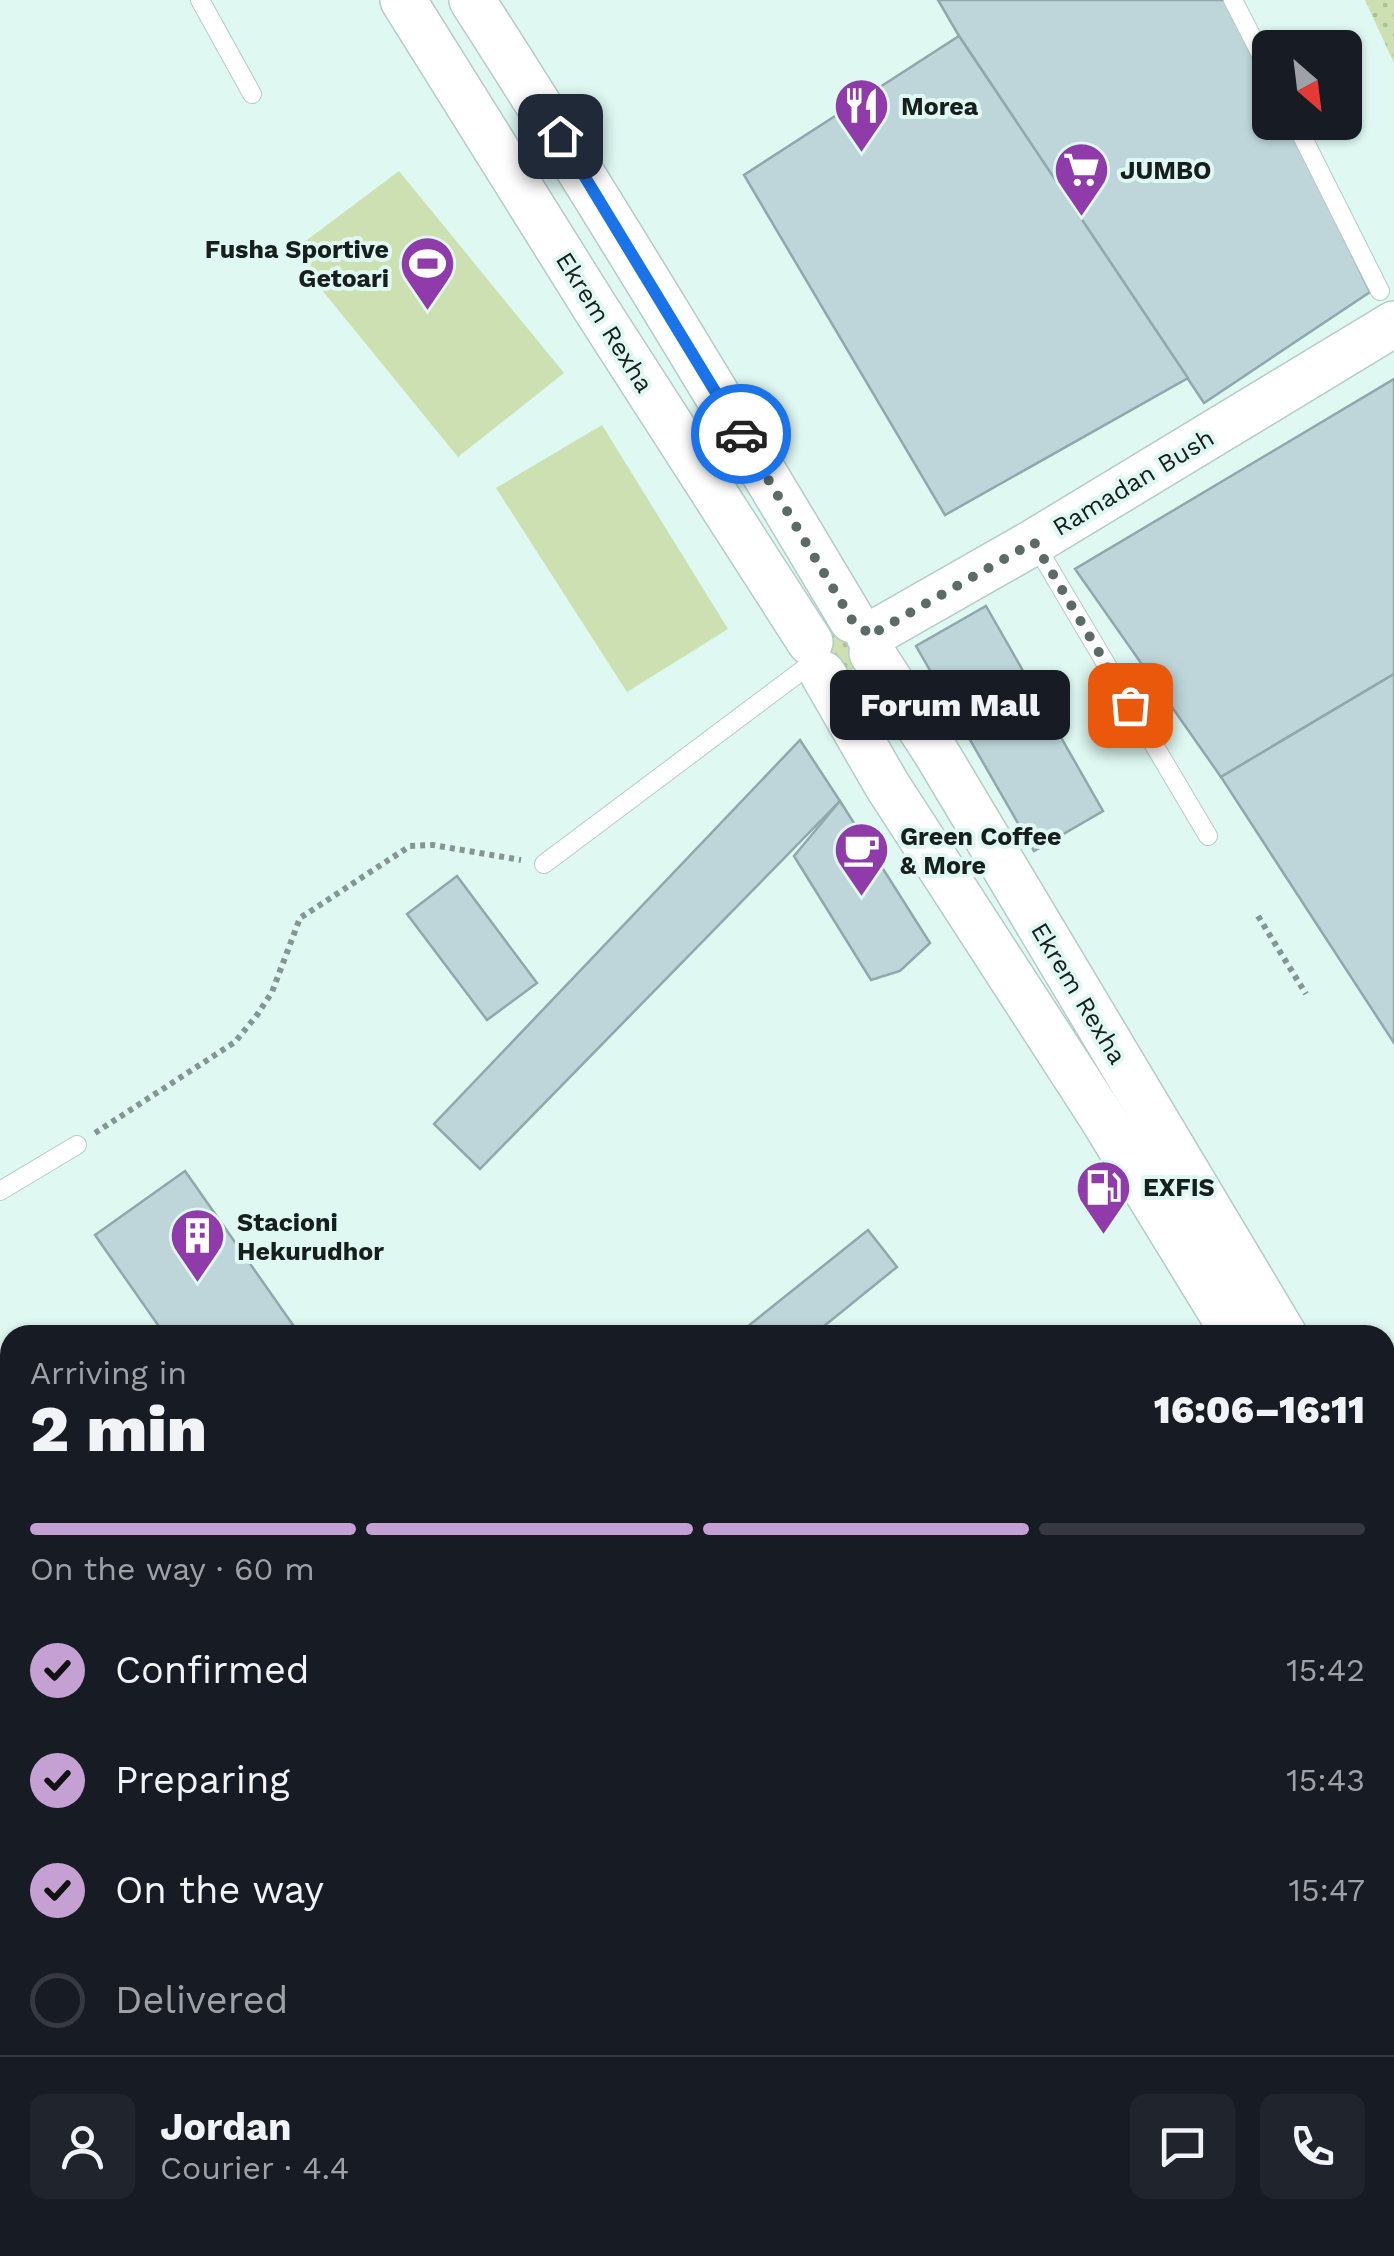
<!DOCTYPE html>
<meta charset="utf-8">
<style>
:root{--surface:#171b24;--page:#20242c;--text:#f1f3f6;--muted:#9ea1a6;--line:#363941;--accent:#c5a0d3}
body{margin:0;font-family:"Work Sans",sans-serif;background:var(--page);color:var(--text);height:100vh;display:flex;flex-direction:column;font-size:38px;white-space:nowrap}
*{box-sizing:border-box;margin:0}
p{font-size:32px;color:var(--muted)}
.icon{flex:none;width:55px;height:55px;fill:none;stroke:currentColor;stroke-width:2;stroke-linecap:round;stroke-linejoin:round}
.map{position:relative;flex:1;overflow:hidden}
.drawer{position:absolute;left:0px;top:1325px;width:1395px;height:932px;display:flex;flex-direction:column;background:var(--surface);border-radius:30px 30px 0 0;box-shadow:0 2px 8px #0004}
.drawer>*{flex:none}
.needle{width:65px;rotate:152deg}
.controls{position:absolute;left:1252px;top:30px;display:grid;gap:20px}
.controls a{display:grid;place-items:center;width:110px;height:110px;border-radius:15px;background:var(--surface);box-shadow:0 2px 8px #0004;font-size:50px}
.pin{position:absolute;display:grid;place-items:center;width:85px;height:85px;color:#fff;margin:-42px;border-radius:20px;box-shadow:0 5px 15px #0006}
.courier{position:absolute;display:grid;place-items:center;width:100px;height:100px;margin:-50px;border:8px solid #1a73e8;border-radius:50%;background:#fff;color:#222;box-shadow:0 2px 12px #0007}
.bubble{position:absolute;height:70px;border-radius:15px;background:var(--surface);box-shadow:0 2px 8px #0004;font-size:32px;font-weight:800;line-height:70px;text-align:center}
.summary em{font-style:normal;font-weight:800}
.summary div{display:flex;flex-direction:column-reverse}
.summary{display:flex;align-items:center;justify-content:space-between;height:170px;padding:0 30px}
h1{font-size:65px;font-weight:800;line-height:75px}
.bar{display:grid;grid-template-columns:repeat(4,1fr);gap:15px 10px;align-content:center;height:120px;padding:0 30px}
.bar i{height:12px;border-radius:8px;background:var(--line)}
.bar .on{background:var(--accent)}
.bar p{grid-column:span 4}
.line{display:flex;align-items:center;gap:25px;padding:0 30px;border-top:2px solid var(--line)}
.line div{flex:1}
.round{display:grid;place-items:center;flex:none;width:105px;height:105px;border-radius:15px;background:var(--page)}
ol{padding:0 30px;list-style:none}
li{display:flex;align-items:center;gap:30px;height:110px}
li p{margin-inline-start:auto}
li .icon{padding:10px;border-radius:50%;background:var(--accent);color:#111;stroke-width:4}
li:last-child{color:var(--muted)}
li i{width:55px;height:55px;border:5px solid var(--line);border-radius:50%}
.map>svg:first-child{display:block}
</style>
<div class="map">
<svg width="1394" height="2256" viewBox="0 0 1394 2256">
<defs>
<pattern id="grass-dots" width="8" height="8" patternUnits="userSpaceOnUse" patternTransform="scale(2.5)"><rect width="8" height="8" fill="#cce0b2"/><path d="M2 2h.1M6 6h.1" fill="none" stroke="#aec099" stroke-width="1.8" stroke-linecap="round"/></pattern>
</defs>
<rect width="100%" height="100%" fill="#dff8f2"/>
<g fill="url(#grass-dots)">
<path d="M1365 0H1394V63Z"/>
<path d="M834 626 850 627 856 668 841 674 817 642 827 629Z"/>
<path d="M0 2160 10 2165V2221L0 2215Z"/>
<path d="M126 2248H252L253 2256H126Z"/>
</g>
<g fill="#cce0b2">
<path d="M399 171 564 373 458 457 291 252Z"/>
<path d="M602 425 728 629 627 692 496 488Z"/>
</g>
<g fill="#bed6da" stroke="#90a7ab" stroke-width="2.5">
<path d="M938 0H1229L1270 85V122H1288L1370 292 1204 403 959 36Z"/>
<path d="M959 36 1188 378 945 515 744 175Z"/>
<path d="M1394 379V674L1221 777 1075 569Z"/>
<path d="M986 606 1103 811 1034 851 916 646Z"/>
<path d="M1394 674V1043L1221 777Z"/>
<path d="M800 740 840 801 480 1169 434 1124Z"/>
<path d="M840 801 930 943 900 971 871 980 794 856Z"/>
<path d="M457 876 537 983 487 1020 407 914Z"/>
<path d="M185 1171 300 1335H165L95 1235Z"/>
<path d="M868 1230 897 1267 813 1335H737Z"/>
<path d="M0 1581 10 1584V1640L0 1634Z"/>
<path d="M5 1710 10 1713V1778L0 1795V1716Z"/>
<path d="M10 1830V1866L0 1864V1846Z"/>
<path d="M1394 1839V1872L1385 1854V1844Z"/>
<path d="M0 1895 10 1898V1960L0 1957Z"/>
<path d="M0 1965 10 1968V2044L0 2042Z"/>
<path d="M692 2248H722L719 2256Z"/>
</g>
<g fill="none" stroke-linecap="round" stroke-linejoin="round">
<defs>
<g id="service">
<path d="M200 0 252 94"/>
<path d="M1233 0 1270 72"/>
<path d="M1295 122 1380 291"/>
<path d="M1035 544 1208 836"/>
<path d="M544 864 812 663"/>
<path d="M0 1191 77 1145"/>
<path d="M0 1469 10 1462"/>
<path d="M0 2231 10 2239"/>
<path d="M28 2248H49"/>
<path d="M1334 2248 1340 2256"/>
</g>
<g id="minor">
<path d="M0 1417 10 1431"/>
<path d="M1385 1995 1394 1994"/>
</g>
<g id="tertiary">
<path d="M403 0 596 309 810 642"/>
<path d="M472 0C603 204 728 412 852 620"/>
<path d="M869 636 1034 542 1394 324"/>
<path d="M872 653 937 754 1284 1335"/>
<path d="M823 674 887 785 1101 1116 1235 1335"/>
<path d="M1385 1503 1394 1517"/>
<path d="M1385 1581 1394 1595"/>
</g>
<path id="secondary" d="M430 2248 502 2256"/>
<g id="primary">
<path d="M0 2113 10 2116"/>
<path d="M289 2248 290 2256"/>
<path d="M89 2256 90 2248"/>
</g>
</defs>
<use href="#service" stroke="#b4ccc7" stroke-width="20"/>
<use href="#minor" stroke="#b4ccc7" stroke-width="38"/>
<use href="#tertiary" stroke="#b4ccc7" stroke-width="48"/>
<use href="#secondary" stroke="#b4ccc7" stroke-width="52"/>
<use href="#primary" stroke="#207f4e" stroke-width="58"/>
<g stroke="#859692" stroke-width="6" stroke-dasharray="5 5" stroke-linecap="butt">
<path d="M1258 916 1306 994"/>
<path d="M95 1133 235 1042 257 1015 272 992 300 918 410 846 433 845 521 860"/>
</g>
<use href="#service" stroke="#fff" stroke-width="18"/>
<use href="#minor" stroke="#fff" stroke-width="35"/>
<use href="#tertiary" stroke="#fff" stroke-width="45"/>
<use href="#secondary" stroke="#bee8d2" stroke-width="50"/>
<use href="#primary" stroke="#7dd1a5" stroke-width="55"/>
</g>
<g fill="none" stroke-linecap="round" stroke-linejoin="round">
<path stroke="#5c6b68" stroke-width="10" stroke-dasharray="0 18" d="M741 434 852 620 863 627 869 636 1034 542 1130 705"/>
<path stroke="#1a73e8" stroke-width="12" d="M560 136 741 434"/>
</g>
<defs>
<symbol id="restaurant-pin" viewBox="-11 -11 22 30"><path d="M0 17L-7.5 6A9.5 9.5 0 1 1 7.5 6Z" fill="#8f3ba9" stroke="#dff8f2"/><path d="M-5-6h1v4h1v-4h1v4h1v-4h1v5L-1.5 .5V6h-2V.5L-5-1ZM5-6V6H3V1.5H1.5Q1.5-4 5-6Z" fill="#fff"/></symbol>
<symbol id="supermarket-pin" viewBox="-11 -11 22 30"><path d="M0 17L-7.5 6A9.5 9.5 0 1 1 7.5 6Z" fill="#8f3ba9" stroke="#dff8f2"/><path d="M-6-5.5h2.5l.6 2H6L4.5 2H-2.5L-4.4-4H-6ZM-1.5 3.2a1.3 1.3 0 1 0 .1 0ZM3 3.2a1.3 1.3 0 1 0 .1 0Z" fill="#fff"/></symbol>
<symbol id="stadium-pin" viewBox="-11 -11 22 30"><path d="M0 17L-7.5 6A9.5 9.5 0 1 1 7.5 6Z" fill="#8f3ba9" stroke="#dff8f2"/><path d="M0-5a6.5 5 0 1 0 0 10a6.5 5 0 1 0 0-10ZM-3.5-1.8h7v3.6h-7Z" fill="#fff"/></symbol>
<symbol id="cafe-pin" viewBox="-11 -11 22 30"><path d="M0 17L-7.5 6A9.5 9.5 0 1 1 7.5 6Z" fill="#8f3ba9" stroke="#dff8f2"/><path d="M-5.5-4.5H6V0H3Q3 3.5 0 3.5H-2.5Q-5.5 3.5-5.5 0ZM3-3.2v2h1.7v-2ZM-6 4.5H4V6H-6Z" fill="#fff"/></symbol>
<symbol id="fuel-pin" viewBox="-11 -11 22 30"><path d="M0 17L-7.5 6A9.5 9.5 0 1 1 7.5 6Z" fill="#8f3ba9" stroke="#dff8f2"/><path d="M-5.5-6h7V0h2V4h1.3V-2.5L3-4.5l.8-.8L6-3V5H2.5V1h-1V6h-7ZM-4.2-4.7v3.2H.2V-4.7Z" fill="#fff"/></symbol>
<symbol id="building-pin" viewBox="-11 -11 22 30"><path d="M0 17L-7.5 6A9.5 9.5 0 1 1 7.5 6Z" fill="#8f3ba9" stroke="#dff8f2"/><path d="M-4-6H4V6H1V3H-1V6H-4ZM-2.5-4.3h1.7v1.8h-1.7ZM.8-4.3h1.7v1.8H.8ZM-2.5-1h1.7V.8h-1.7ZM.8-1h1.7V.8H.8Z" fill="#fff"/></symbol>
</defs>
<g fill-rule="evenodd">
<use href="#restaurant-pin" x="830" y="74" width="63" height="86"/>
<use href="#supermarket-pin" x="1050" y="138" width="63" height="86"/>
<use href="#stadium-pin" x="396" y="232" width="63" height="86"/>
<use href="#cafe-pin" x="830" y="818" width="63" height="86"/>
<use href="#fuel-pin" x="1072" y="1156" width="63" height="86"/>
<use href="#building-pin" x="166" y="1204" width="63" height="86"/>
</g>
<g text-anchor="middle" stroke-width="8" stroke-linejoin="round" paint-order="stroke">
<g font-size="25" font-weight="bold" fill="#161f1d" stroke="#dff8f2" text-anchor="start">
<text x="901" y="115">Morea</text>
<text x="1120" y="179">JUMBO</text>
<text x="389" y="258" text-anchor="end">Fusha Sportive<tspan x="389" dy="29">Getoari</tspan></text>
<text x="900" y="845">Green Coffee<tspan x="900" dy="29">&amp; More</tspan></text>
<text x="1143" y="1196">EXFIS</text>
<text x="237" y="1231">Stacioni<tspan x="237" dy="29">Hekurudhor</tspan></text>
</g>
<g font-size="25" fill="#161f1d" stroke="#dff8f2">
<text transform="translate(605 322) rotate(58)" y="9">Ekrem Rexha</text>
<text transform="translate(1133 482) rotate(-31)" y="9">Ramadan Bush</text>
<text transform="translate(1079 993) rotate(59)" y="9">Ekrem Rexha</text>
</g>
</g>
</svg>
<div class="controls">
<a><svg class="needle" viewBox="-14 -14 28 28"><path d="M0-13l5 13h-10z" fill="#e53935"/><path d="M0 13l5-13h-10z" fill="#9ea1a6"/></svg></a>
</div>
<div class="pin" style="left:1130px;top:705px;background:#ea580c"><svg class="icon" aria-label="bag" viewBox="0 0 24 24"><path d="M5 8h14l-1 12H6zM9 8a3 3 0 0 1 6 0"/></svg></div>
<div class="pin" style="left:560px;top:136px;background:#1f2937"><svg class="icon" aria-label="home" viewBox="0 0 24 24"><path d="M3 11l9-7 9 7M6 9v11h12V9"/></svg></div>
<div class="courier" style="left:741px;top:434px"><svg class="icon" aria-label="car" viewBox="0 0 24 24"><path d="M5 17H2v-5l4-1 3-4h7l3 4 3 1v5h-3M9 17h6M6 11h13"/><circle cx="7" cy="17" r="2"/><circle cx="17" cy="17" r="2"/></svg></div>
<div class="bubble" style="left:830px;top:670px;width:240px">Forum Mall</div>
<section class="drawer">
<div class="summary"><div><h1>2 min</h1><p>Arriving in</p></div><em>16:06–16:11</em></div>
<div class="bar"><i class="on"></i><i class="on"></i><i class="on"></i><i></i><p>On the way · 60 m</p></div>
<ol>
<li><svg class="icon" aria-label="check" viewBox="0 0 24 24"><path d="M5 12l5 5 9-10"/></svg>Confirmed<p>15:42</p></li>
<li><svg class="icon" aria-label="check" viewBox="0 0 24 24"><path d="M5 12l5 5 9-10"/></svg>Preparing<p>15:43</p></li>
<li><svg class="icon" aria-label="check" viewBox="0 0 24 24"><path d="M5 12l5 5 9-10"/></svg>On the way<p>15:47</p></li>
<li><i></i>Delivered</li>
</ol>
<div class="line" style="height:180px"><a class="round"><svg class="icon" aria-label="person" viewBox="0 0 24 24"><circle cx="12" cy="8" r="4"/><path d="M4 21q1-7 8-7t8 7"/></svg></a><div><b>Jordan</b><p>Courier · 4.4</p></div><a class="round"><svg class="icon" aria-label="chat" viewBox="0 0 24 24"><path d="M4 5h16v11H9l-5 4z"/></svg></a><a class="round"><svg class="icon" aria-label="phone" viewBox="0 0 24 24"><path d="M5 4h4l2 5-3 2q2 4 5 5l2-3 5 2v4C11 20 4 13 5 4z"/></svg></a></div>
</section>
</div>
